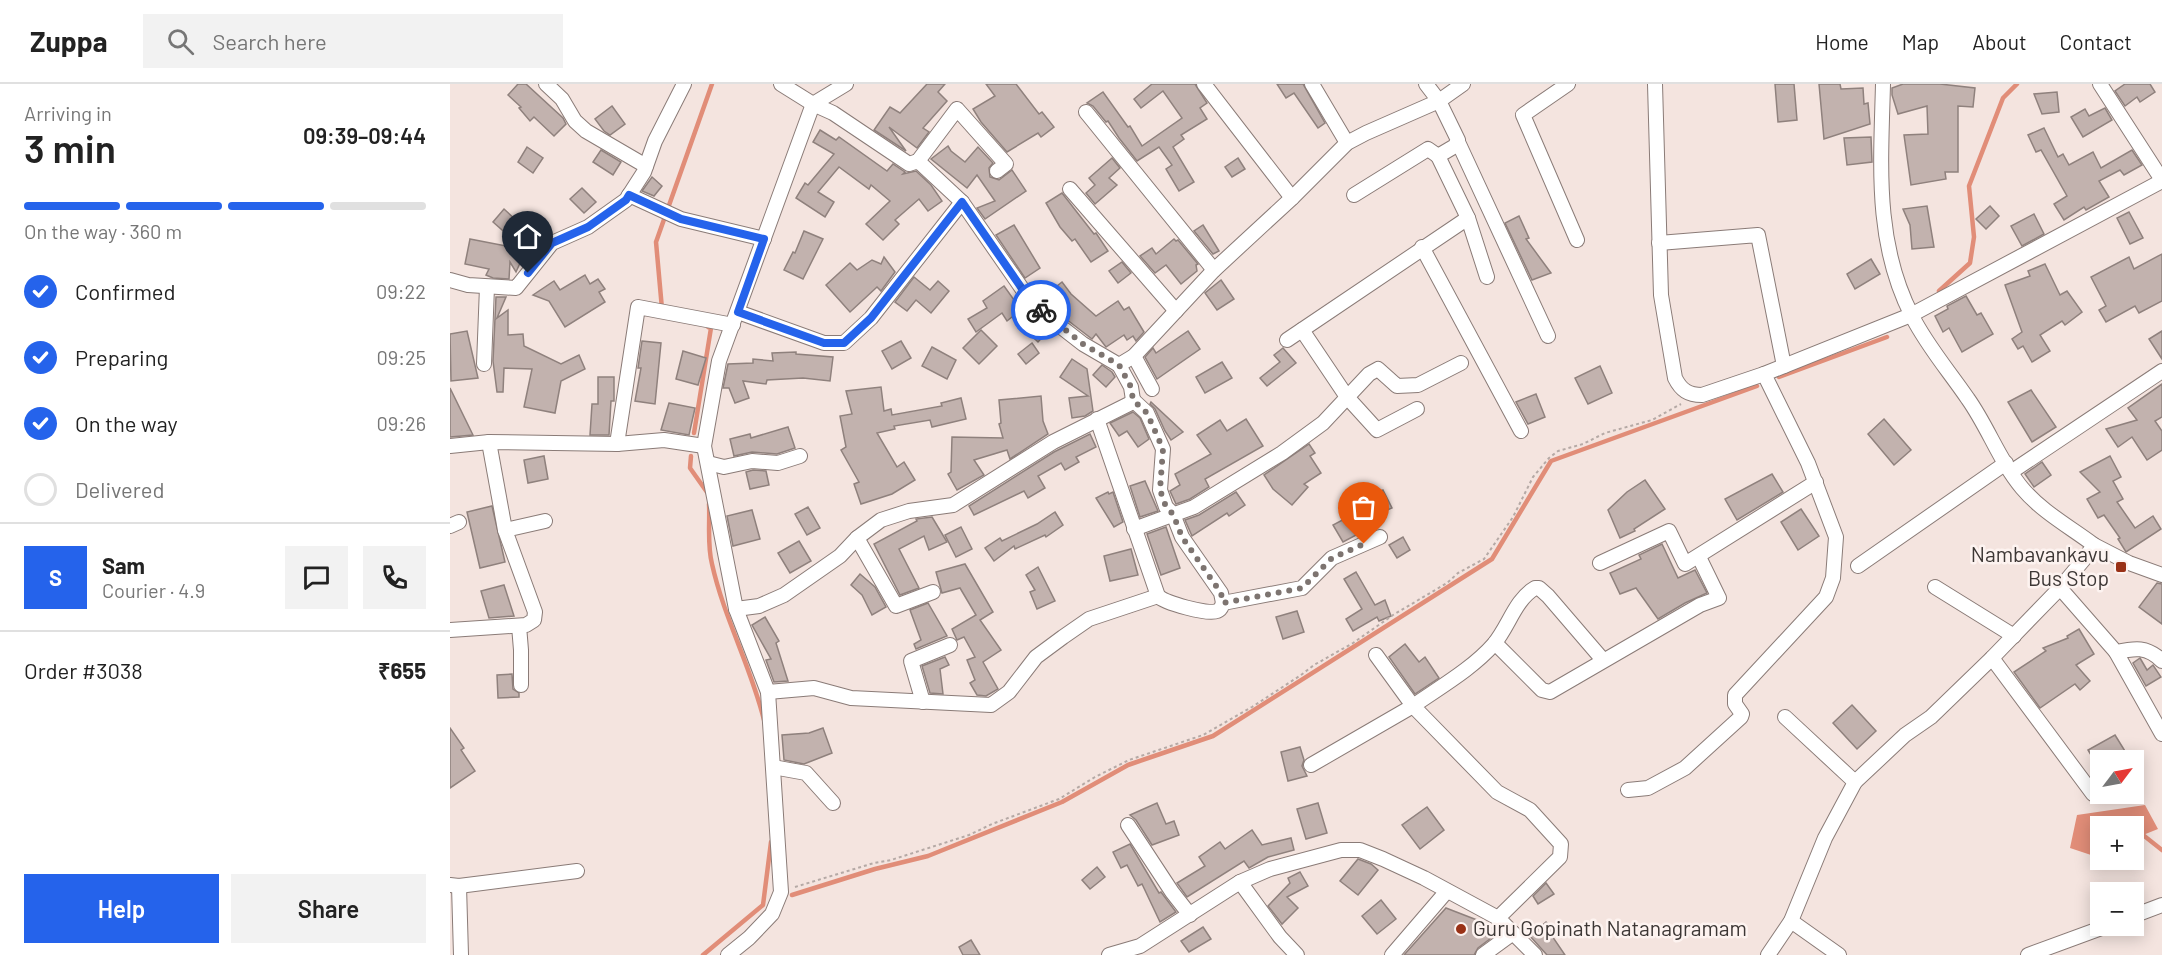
<!DOCTYPE html>
<meta charset="utf-8">
<style>
:root{--surface:#fff;--page:#f2f2f2;--text:#222;--muted:#767676;--line:#e0e0e0;--accent:#2563eb}
body{margin:0;font-family:Barlow,sans-serif;background:var(--page);color:var(--text);height:100vh;display:flex;flex-direction:column;font-size:22px;white-space:nowrap}
*{box-sizing:border-box;margin:0}
p{font-size:20px;color:var(--muted)}
.icon{flex:none;width:33px;height:33px;fill:none;stroke:currentColor;stroke-width:2;stroke-linecap:round;stroke-linejoin:round}
.map{position:relative;flex:1;overflow:hidden}
.side{display:flex;flex-direction:column;background:var(--surface);width:450px}
.side>*{flex:none}
.needle{width:39px;rotate:58deg}
.controls{position:absolute;left:1640px;top:666px;display:grid;gap:12px}
.controls a{display:grid;place-items:center;width:54px;height:54px;border-radius:0px;background:var(--surface);box-shadow:0 3px 15px #0003;font-size:30px}
.pin{position:absolute;display:grid;place-items:center;width:51px;height:51px;color:#fff;margin:-62px -26px;border-radius:50% 50% 50% 0;rotate:-45deg;box-shadow:0 0 6px #0007}
.pin .icon{rotate:45deg}
.courier{position:absolute;display:grid;place-items:center;width:60px;height:60px;margin:-30px;border:4px solid #2563eb;border-radius:50%;background:#fff;color:#222;box-shadow:0 2px 8px #0007}
.overview em{font-style:normal;font-weight:600}
.overview div{display:flex;flex-direction:column-reverse}
.overview{display:flex;align-items:center;justify-content:space-between;height:102px;padding:0 24px}
h1{font-size:39px;font-weight:600;line-height:45px}
.bar{display:grid;grid-template-columns:repeat(4,1fr);gap:9px 6px;align-content:center;height:72px;padding:0 24px}
.bar i{height:8px;border-radius:4px;background:var(--line)}
.bar .active{background:var(--accent)}
.bar p{grid-column:span 4}
.line{display:flex;align-items:center;gap:15px;padding:0 24px;border-top:2px solid var(--line)}
.line div{flex:1}
.round{display:grid;place-items:center;flex:none;width:63px;height:63px;border-radius:0px;background:var(--page)}
ol{padding:0 24px;list-style:none}
li{display:flex;align-items:center;gap:18px;height:66px}
li p{margin-inline-start:auto}
li .icon{padding:6px;border-radius:50%;background:var(--accent);color:#fff;stroke-width:4}
li:last-child{color:var(--muted)}
li i{width:33px;height:33px;border:3px solid var(--line);border-radius:50%}
.primary-button{display:flex;gap:12px;margin-top:auto;padding:12px 24px}
.primary-button a{flex:1;height:69px;border-radius:0px;background:var(--accent);color:#fff;font-size:24px;font-weight:600;line-height:69px;text-align:center}
.primary-button a+a{background:var(--page);color:var(--text)}
header{display:flex;align-items:center;gap:36px;box-sizing:border-box;height:84px;padding:0 30px;background:var(--surface);border-bottom:2px solid var(--line)}
header strong{font-size:28px}
nav{display:flex;gap:33px;margin-inline-start:auto;font-size:21px}
.search{width:420px;height:54px;background:var(--page);display:flex;align-items:center;gap:15px;box-sizing:border-box;padding:0 21px;border-radius:0px;color:var(--muted);font-size:22px}
main{display:flex;flex:1;min-height:0}
.map>svg:first-child{display:block}
</style>
<header>
<strong>Zuppa</strong>
<div class="search"><svg class="icon" aria-label="search" viewBox="0 0 24 24"><circle cx="10" cy="10" r="6"/><path d="M15 15l6 6"/></svg>Search here</div>
<nav><a>Home</a><a>Map</a><a>About</a><a>Contact</a></nav>
</header>
<main>
<section class="side">
<div class="overview"><div><h1>3 min</h1><p>Arriving in</p></div><em>09:39–09:44</em></div>
<div class="bar"><i class="active"></i><i class="active"></i><i class="active"></i><i></i><p>On the way · 360 m</p></div>
<ol>
<li><svg class="icon" aria-label="check" viewBox="0 0 24 24"><path d="M5 12l5 5 9-10"/></svg>Confirmed<p>09:22</p></li>
<li><svg class="icon" aria-label="check" viewBox="0 0 24 24"><path d="M5 12l5 5 9-10"/></svg>Preparing<p>09:25</p></li>
<li><svg class="icon" aria-label="check" viewBox="0 0 24 24"><path d="M5 12l5 5 9-10"/></svg>On the way<p>09:26</p></li>
<li><i></i>Delivered</li>
</ol>
<div class="line" style="height:108px"><b class="round" style="background:var(--accent);color:#fff">S</b><div><b>Sam</b><p>Courier · 4.9</p></div><a class="round"><svg class="icon" aria-label="chat" viewBox="0 0 24 24"><path d="M4 5h16v11H9l-5 4z"/></svg></a><a class="round"><svg class="icon" aria-label="phone" viewBox="0 0 24 24"><path d="M5 4h4l2 5-3 2q2 4 5 5l2-3 5 2v4C11 20 4 13 5 4z"/></svg></a></div>
<div class="line" style="height:78px"><div>Order #3038</div><b>₹655</b></div>
<div class="primary-button"><a>Help</a><a>Share</a></div>
</section>
<div class="map">
<svg width="1712" height="871" viewBox="0 0 1712 871">
<rect width="100%" height="100%" fill="#f4e4df"/>
<path fill="#e18d78" d="M1695 721 1708 745 1683 755V742H1650V770L1644 772 1620 764 1627 731Z"/>
<g fill="none" stroke-linecap="round" stroke-linejoin="round">
<g stroke="#e18d78" stroke-width="4.5">
<path d="M1489 207 1520 179 1524 153 1519 102 1553 14 1567 0"/>
<path d="M212 225 206 158 262 0"/>
<path d="M1329 293 1437 253"/>
<path d="M244 349 261 244 258 243"/>
<path d="M241 372 240 384 259 411"/>
<path d="M259 420C260 439 257 461 262 480 274 534 301 583 314 636"/>
<path d="M1683 743 1712 766"/>
<path d="M342 811 425 785 478 772 612 718 678 681 763 652 1042 475 1101 377 1307 302"/>
<path d="M253 871 313 821 321 758"/>
</g>
</g>
<g fill="#c2b2ae" stroke="#8f817d" stroke-width="1.5">
<path d="M68 0H76L113 34 116 40 104 52 84 33 80 37 69 24 71 23 58 11Z"/>
<path d="M477 0H495L488 8 497 17 473 44 479 48 467 64 439 43 456 67 424 46 440 23 450 29Z"/>
<path d="M536 0H566L589 30 592 28 604 43 591 53 588 49 557 68 531 38 523 25 545 12Z"/>
<path d="M702 0H745L757 19 750 24 757 35 731 51 734 55 723 63 744 98 729 107 716 85 722 81 709 63 687 77 669 54 658 37 656 38 643 22 637 19 653 8 678 43 680 42 692 62 732 34 713 7 691 24 684 15Z"/>
<path d="M827 0H853L875 39 868 44 844 9 836 14Z"/>
<path d="M1325 0H1344L1347 36 1328 38Z"/>
<path d="M1369 0H1390L1391 5 1413 4 1414 20 1418 19 1420 40 1374 55Z"/>
<path d="M1453 0H1490L1525 4 1523 23 1508 22V88H1495L1496 95 1461 101 1454 51 1478 50 1477 22 1448 30 1442 11V4Z"/>
<path d="M1675 0H1700L1705 8 1690 18 1687 13 1675 22 1665 7Z"/>
<path d="M1607 8 1609 28 1592 30 1584 10Z"/>
<path d="M162 22 175 40 160 51 154 47 145 35Z"/>
<path d="M1655 24 1662 36 1633 53 1621 33 1635 25 1639 32Z"/>
<path d="M1594 44 1608 73 1613 70 1619 81 1643 68 1651 84 1682 66 1692 81 1674 91 1670 86 1649 97 1659 113 1636 126 1634 123 1614 136 1604 120 1617 112 1591 66 1586 68 1578 51Z"/>
<path d="M370 46 386 56 389 53 437 87 443 80 455 88 453 90 466 87 481 101 492 117 478 127 469 115 445 136 449 140 433 156 416 140 440 117 421 101 419 105 389 83 368 108 384 118 375 133 346 114 355 99 358 101 384 70 363 58Z"/>
<path d="M1421 53 1422 78 1397 81 1394 54Z"/>
<path d="M498 62 501 67 515 78 528 63 543 79 539 84 540 93 549 96 562 86 576 107 535 135 527 124 545 117 527 91 517 104 481 75Z"/>
<path d="M77 63 93 74 83 89 68 78Z"/>
<path d="M151 66 171 78 163 91 143 78Z"/>
<path d="M662 74 670 84 659 94 667 101 645 120 636 109 645 101 639 94Z"/>
<path d="M788 74 795 85 782 93 775 83Z"/>
<path d="M202 93 212 102 204 112 192 107Z"/>
<path d="M132 104 146 118 134 129 120 115Z"/>
<path d="M612 109 644 150 646 149 658 167 641 178 625 155 622 157 610 143 596 119Z"/>
<path d="M1477 122 1484 163 1462 165 1460 141 1453 125Z"/>
<path d="M1540 122 1549 132 1536 145 1526 135Z"/>
<path d="M54 125 67 137 77 141 69 161 43 138Z"/>
<path d="M1679 128 1693 154 1680 160 1667 134Z"/>
<path d="M1584 130 1594 150 1572 162 1561 142Z"/>
<path d="M1069 132 1079 154 1076 155 1101 189 1082 196 1055 139Z"/>
<path d="M564 141 590 184 575 194 546 151Z"/>
<path d="M753 141 769 167 763 170 744 147Z"/>
<path d="M354 147 373 155 353 195 334 186 343 168 345 169Z"/>
<path d="M20 155 76 166 66 188 60 178 59 195 43 194 36 191 39 185 15 180Z"/>
<path d="M724 155 726 157 728 156 748 180 746 181 747 187 731 200 716 181 705 189 690 172 702 164 706 170Z"/>
<path d="M1712 170V217L1689 229 1685 222 1656 238 1649 226 1656 222 1641 193 1679 173 1684 185Z"/>
<path d="M434 173 445 188 431 207 427 203 400 228 376 201 400 179 407 186 422 176 431 180Z"/>
<path d="M1421 175 1430 190 1405 205 1397 190Z"/>
<path d="M672 178 681 189 668 199 659 187Z"/>
<path d="M1595 180 1610 211 1617 207 1632 228 1615 241 1612 237 1590 251 1600 267 1582 278 1573 262 1568 265 1562 255 1572 248 1555 201 1580 192 1578 187Z"/>
<path d="M135 191 140 200 148 195 155 205 149 208 155 218 115 243 99 217 83 211 104 197 110 206Z"/>
<path d="M464 193 480 206 488 197 499 207 481 229 466 216 457 227 445 218Z"/>
<path d="M771 196 784 215 767 226 755 209Z"/>
<path d="M612 198 621 210 646 232 668 217 674 226 679 223 694 248 686 257 683 252 677 256 674 251 656 263 646 250 642 255 603 225 592 214Z"/>
<path d="M554 202 577 234 582 229 600 245 588 258 562 233 557 237 552 229 526 248 518 235 537 224 533 217Z"/>
<path d="M1516 212 1527 231 1531 229 1543 250 1512 268 1499 244 1493 248 1485 232 1498 225 1497 222Z"/>
<path d="M46 213H56L47 234 58 226V251L73 250 74 262 111 280 129 271 135 285 111 297 105 329 74 323 82 285 54 284 53 308H47L43 277Z"/>
<path d="M531 246 547 262 529 280 513 264Z"/>
<path d="M17 247 28 294 1 297 0 250Z"/>
<path d="M738 247 750 265 707 295 695 273 703 264 706 269Z"/>
<path d="M1712 247V275L1699 255Z"/>
<path d="M192 257 211 259 205 320 185 317 191 284H188Z"/>
<path d="M451 257 461 274 442 285 432 267Z"/>
<path d="M582 259 589 269 576 280 568 270Z"/>
<path d="M482 263 506 276 497 295 472 282Z"/>
<path d="M833 264 846 279 817 302 810 294 830 278 824 271Z"/>
<path d="M233 267 256 274 248 301 226 295Z"/>
<path d="M346 268V270L383 273 380 297 353 294 317 296 316 300 293 297 299 314 285 319 279 304H273L278 280 303 279V275L323 277 322 269Z"/>
<path d="M622 275 637 285 643 327 635 332 622 334 619 314 638 312 610 293Z"/>
<path d="M772 278 782 294 755 309 746 293Z"/>
<path d="M652 281 662 288 665 293 656 303 643 291Z"/>
<path d="M1150 282 1162 309 1138 320 1125 294Z"/>
<path d="M148 293H164V317H161L159 351H140L142 320H148Z"/>
<path d="M1712 300V333L1705 337 1712 347V366L1697 376 1682 353 1668 363 1656 345 1687 336 1678 324Z"/>
<path d="M431 303 434 327 441 325 442 331 492 322 491 319 511 314 516 335 482 343 480 336 444 342 445 345 427 349 447 383 454 378 465 396 442 410 411 420 404 400 409 398 391 366 396 363 390 332 402 330 396 307Z"/>
<path d="M0 304 23 351 0 353Z"/>
<path d="M1581 306 1606 343 1582 358 1558 318Z"/>
<path d="M1086 310 1095 333 1078 340 1066 318Z"/>
<path d="M591 312 593 337 598 350 560 375 557 366 524 376 534 391 507 406 498 390 501 388 502 353 553 354 549 340 551 339 549 316Z"/>
<path d="M701 318 733 348 721 356 715 347 705 325 700 320Z"/>
<path d="M219 319 245 324 239 351 211 346Z"/>
<path d="M683 328 690 334 699 355 688 363 677 347 669 352 660 339Z"/>
<path d="M796 335 813 362 755 395 759 403 740 415 726 420 720 407 730 401 725 390 761 370 747 351 770 336 777 347Z"/>
<path d="M1434 335 1461 366 1444 381 1418 350Z"/>
<path d="M338 343 345 364 327 370 302 368 284 372 280 355 300 350 301 354Z"/>
<path d="M640 350 646 363 626 373 629 378 615 386 611 379 588 392 595 404 578 414 574 407 524 431 519 422 604 368Z"/>
<path d="M859 360 865 369 860 372 871 389 854 400 858 403 842 421 823 405 814 391Z"/>
<path d="M94 372 98 395 78 399 74 376Z"/>
<path d="M1660 372 1671 393 1663 397 1673 415 1667 418 1685 444 1703 432 1711 445 1676 468 1668 455 1670 454 1654 431 1648 434 1637 415 1650 408 1630 388Z"/>
<path d="M1592 378 1601 391 1584 403 1575 390Z"/>
<path d="M303 386 316 387 319 401 300 405 296 388Z"/>
<path d="M1322 390 1333 408 1287 436 1275 415Z"/>
<path d="M1195 396 1215 425 1184 445 1185 447 1170 454 1158 426 1177 408Z"/>
<path d="M695 397 708 427 690 433 680 402Z"/>
<path d="M933 406 942 424 926 431 917 413Z"/>
<path d="M658 408 659 410 663 408 673 438 664 443 646 414Z"/>
<path d="M786 408 795 421 779 432 777 429 742 452 735 436 749 431Z"/>
<path d="M42 422 55 478 30 484 17 428Z"/>
<path d="M358 423 370 444 357 451 345 430Z"/>
<path d="M1351 425 1369 452 1348 466 1331 438Z"/>
<path d="M302 426 310 455 283 462 277 432Z"/>
<path d="M605 428 613 441 596 453 595 451 565 465 564 462 544 477 535 464 550 454 552 457 587 440Z"/>
<path d="M900 432 910 449 893 458 883 441Z"/>
<path d="M482 433 497 458 479 466 474 452 449 465 469 504 450 511 424 460 467 437 466 435Z"/>
<path d="M511 443 522 465 506 473 495 451Z"/>
<path d="M716 443 730 484 711 491 697 450Z"/>
<path d="M953 453 960 466 947 474 939 461Z"/>
<path d="M349 457 361 477 340 489 328 469Z"/>
<path d="M1212 460 1228 494 1245 486 1257 509 1235 519 1208 535 1186 504 1170 510 1160 489 1191 475 1189 471Z"/>
<path d="M681 465 688 491 660 497 654 472Z"/>
<path d="M515 480 543 528 530 536 551 566 533 578 548 605 536 612 527 611 520 599 525 596 517 576 525 573 514 553 507 556 502 545 526 531 510 504 492 509 486 488Z"/>
<path d="M588 483 605 517 587 525 580 508 585 506 576 491Z"/>
<path d="M906 488 925 521 935 516 941 532 929 537 927 533 903 547 896 535 912 525 894 495Z"/>
<path d="M410 490 425 503 436 523 422 531 412 511 401 501Z"/>
<path d="M1707 499 1712 500V540L1689 523Z"/>
<path d="M54 501 64 532 39 534 31 507Z"/>
<path d="M478 519 497 552 466 565 464 560 471 556 460 526Z"/>
<path d="M847 527 854 548 833 555 826 533Z"/>
<path d="M315 533 329 557 326 559 338 597 324 598 316 576 321 575 302 541Z"/>
<path d="M1629 545 1644 570 1626 581 1640 597 1630 606 1625 600 1590 624 1564 588 1596 567 1593 564 1618 554 1617 552Z"/>
<path d="M955 560 969 578 975 573 989 594 965 610 939 573Z"/>
<path d="M495 573 499 581 490 585 493 610 480 609 472 582Z"/>
<path d="M1690 574 1697 586 1703 581 1711 593 1696 602 1683 579Z"/>
<path d="M62 590 63 605 69 609V613L48 614 47 591Z"/>
<path d="M1402 621 1426 647 1407 665 1383 639Z"/>
<path d="M0 644 14 664 11 666 25 687 0 704Z"/>
<path d="M373 644 382 669 354 680 334 676 332 651 359 649Z"/>
<path d="M1665 651 1678 672 1670 676H1644L1638 666Z"/>
<path d="M850 663 854 676 852 682 857 692 838 697 831 668Z"/>
<path d="M707 719 716 740 724 737 729 751 702 761 686 736 680 731Z"/>
<path d="M868 719 877 749 856 755 847 725Z"/>
<path d="M977 723 994 746 970 765 952 741Z"/>
<path d="M802 746 812 761 841 754 844 766 818 773 799 784 794 777 737 813 727 799 755 782 749 773 770 758 775 765Z"/>
<path d="M680 760 709 809 711 808 726 828 710 838 692 800 688 802 677 781 671 784 663 768Z"/>
<path d="M908 775 921 780 928 786 908 811 890 797Z"/>
<path d="M647 783 655 793 640 805 632 796Z"/>
<path d="M850 788 858 802 837 813 848 824 832 840 818 822 840 799 838 794Z"/>
<path d="M1096 799 1104 810 1088 820 1083 812Z"/>
<path d="M931 816 946 835 927 850 912 832Z"/>
<path d="M996 824 1027 836 1049 848 1028 864 1024 871H954Z"/>
<path d="M1096 838 1106 849 1102 852 1115 871H1097L1080 852Z"/>
<path d="M753 843 761 855 739 868 731 857Z"/>
<path d="M521 856 530 871H513L509 863Z"/>
</g>
<g fill="none" stroke-linecap="round" stroke-linejoin="round">
<defs>
<g id="minor">
<path d="M96 0 112 15 125 37 136 47 196 82"/>
<path d="M331 0 363 20 383 29 459 80 468 77 512 118 573 206 597 232 633 260 669 281 684 272 764 186 842 114 897 59 916 49 989 17 976 0"/>
<path d="M754 0 842 114"/>
<path d="M862 0 897 59"/>
<path d="M1118 0 1073 31 1127 156"/>
<path d="M1205 0 1211 211 1225 294C1231 306 1238 311 1252 311L1314 290 1461 231 1712 97"/>
<path d="M1650 0 1712 96"/>
<path d="M636 28 764 186"/>
<path d="M1008 58 1098 252"/>
<path d="M468 77 507 25 556 80 547 87"/>
<path d="M620 105 726 227"/>
<path d="M179 111 231 135 314 155"/>
<path d="M904 111 978 65 988 72"/>
<path d="M1018 134 1037 193"/>
<path d="M1209 159 1308 151 1334 282"/>
<path d="M972 163 1071 347"/>
<path d="M0 196 18 201 66 204 102 159 138 143 176 116 194 88 205 57 234 0"/>
<path d="M288 228 374 259H394L421 234 512 118"/>
<path d="M852 246 897 313 927 346 967 325"/>
<path d="M837 256 1018 134 988 72 1005 62 1008 56 989 17 1013 0"/>
<path d="M684 272 702 305"/>
<path d="M34 280 37 203"/>
<path d="M647 335 708 512C715 519 758 531 767 527 772 525 771 523 773 519L771 509 732 453 723 430 716 423 710 406 713 365 697 329 683 316"/>
<path d="M39 358 55 446"/>
<path d="M167 360 188 223 283 241"/>
<path d="M0 362 39 358 167 360 214 356 254 362"/>
<path d="M258 379 274 383 302 377 328 379 350 372"/>
<path d="M1561 388 1712 287"/>
<path d="M0 442 9 438"/>
<path d="M684 445 744 423 832 369 873 339 919 290 928 285 947 302 968 301 1011 279"/>
<path d="M407 454 446 522 483 508"/>
<path d="M1644 461 1679 479 1712 491"/>
<path d="M1150 479 1219 447 1235 480 1366 398"/>
<path d="M1408 482 1556 379"/>
<path d="M1485 503 1564 552"/>
<path d="M1610 504 1666 568C1685 564 1697 562 1712 577"/>
<path d="M773 519 852 504 882 474 930 453"/>
<path d="M286 525 309 522 334 511 390 472 407 454 431 436 459 427 503 421 603 358 679 320 683 316 681 303 669 281"/>
<path d="M69 542 71 566V601"/>
<path d="M0 546 76 541 84 536 85 528 55 446 95 437"/>
<path d="M1045 559 1092 606 1100 608 1250 521 1269 514 1249 473"/>
<path d="M1666 568 1712 650"/>
<path d="M1542 574 1643 710"/>
<path d="M318 608 364 604 401 614 541 621 559 608 586 573 613 553 639 535 708 512"/>
<path d="M473 618 461 577 500 561"/>
<path d="M1335 633 1405 698"/>
<path d="M861 681 963 622 926 571"/>
<path d="M323 683 356 689 383 719"/>
<path d="M1178 706 1198 704 1235 684 1291 633 1292 630 1285 620V611L1376 513 1383 494 1386 453 1358 379 1314 290"/>
<path d="M678 741 722 808 740 831"/>
<path d="M790 798 830 853 847 871"/>
<path d="M0 801 9 802 127 787"/>
<path d="M9 802 11 871"/>
<path d="M1683 832 1712 821"/>
<path d="M1341 837 1389 871"/>
<path d="M278 871 299 854 322 830 331 808 318 608 286 525 254 362 269 277 363 20 396 0"/>
<path d="M659 871 690 862 790 798 820 785 891 766H910L933 775 974 794 1048 834"/>
<path d="M942 871 997 807"/>
<path d="M1033 871 1063 849"/>
<path d="M1085 871 1048 834 1110 773 1111 760 1080 726 1047 708 963 622C990 603 1022 585 1044 560 1059 542 1065 516 1085 504H1089L1098 512 1153 576"/>
<path d="M1318 871 1341 837 1375 754 1405 698 1455 651 1481 633 1542 574 1610 504 1635 474 1644 461C1620 443 1591 427 1572 404 1550 378 1538 343 1518 315 1499 287 1477 262 1462 232 1424 158 1431 80 1433 0"/>
<path d="M1578 871 1657 842"/>
</g>
</defs>
<use href="#minor" stroke="#8a7b77" stroke-width="16"/>
<path stroke="#b5a9a5" stroke-width="2" stroke-dasharray="3 3" stroke-linecap="butt" d="M345 803 424 779 441 776 519 751 542 740 609 715 645 693 679 676 753 651 802 623 851 591 864 581 903 559 943 531 997 499 1008 489 1034 475 1063 433 1083 393 1099 374 1108 367 1133 360 1155 349 1202 336 1231 320"/>
<use href="#minor" stroke="#fff" stroke-width="14"/>
</g>
<g fill="none" stroke-linecap="round" stroke-linejoin="round">
<path stroke="#7d7470" stroke-width="6" stroke-dasharray="0 10.8" d="M591 226 633 260 669 281 681 303 683 316 697 329 713 365 710 406 716 423 723 430 732 453 771 509 773 519 852 504 882 474 914 460"/>
<path stroke="#2563eb" stroke-width="8" d="M78 189 102 159 138 143 176 116 179 111 231 135 314 155 288 228 374 259H394L421 234 512 118 573 206 591 226"/>
</g>
<g fill="#993116" stroke="#fdf3f0" stroke-width="2">
<rect x="1665" y="477" width="12" height="12" rx="3"/>
<circle cx="1011" cy="845" r="6"/>
</g>
<g text-anchor="middle" stroke-width="5" stroke-linejoin="round" paint-order="stroke">
<g font-size="21" fill="#3d3735" stroke="#fdf3f0" text-anchor="end">
<text x="1659" y="478">Nambavankavu<tspan x="1659" dy="24">Bus Stop</tspan></text>
<text x="1023" y="852" text-anchor="start">Guru Gopinath Natanagramam</text>
</g>
</g>
</svg>
<div class="controls">
<a><svg class="needle" viewBox="-14 -14 28 28"><path d="M0-13l5 13h-10z" fill="#e53935"/><path d="M0 13l5-13h-10z" fill="#767676"/></svg></a>
<a>+</a>
<a>−</a>
</div>
<div class="pin" style="left:914px;top:460px;background:#ea580c"><svg class="icon" aria-label="bag" viewBox="0 0 24 24"><path d="M5 8h14l-1 12H6zM9 8a3 3 0 0 1 6 0"/></svg></div>
<div class="pin" style="left:78px;top:189px;background:#1f2937"><svg class="icon" aria-label="home" viewBox="0 0 24 24"><path d="M3 11l9-7 9 7M6 9v11h12V9"/></svg></div>
<div class="courier" style="left:591px;top:226px"><svg class="icon" aria-label="bike" viewBox="0 0 24 24"><circle cx="6" cy="16" r="4"/><circle cx="18" cy="16" r="4"/><path d="M6 16l4-8h5l3 8M10 8l3 8H6M13 5h3"/></svg></div>
</div>
</main>
